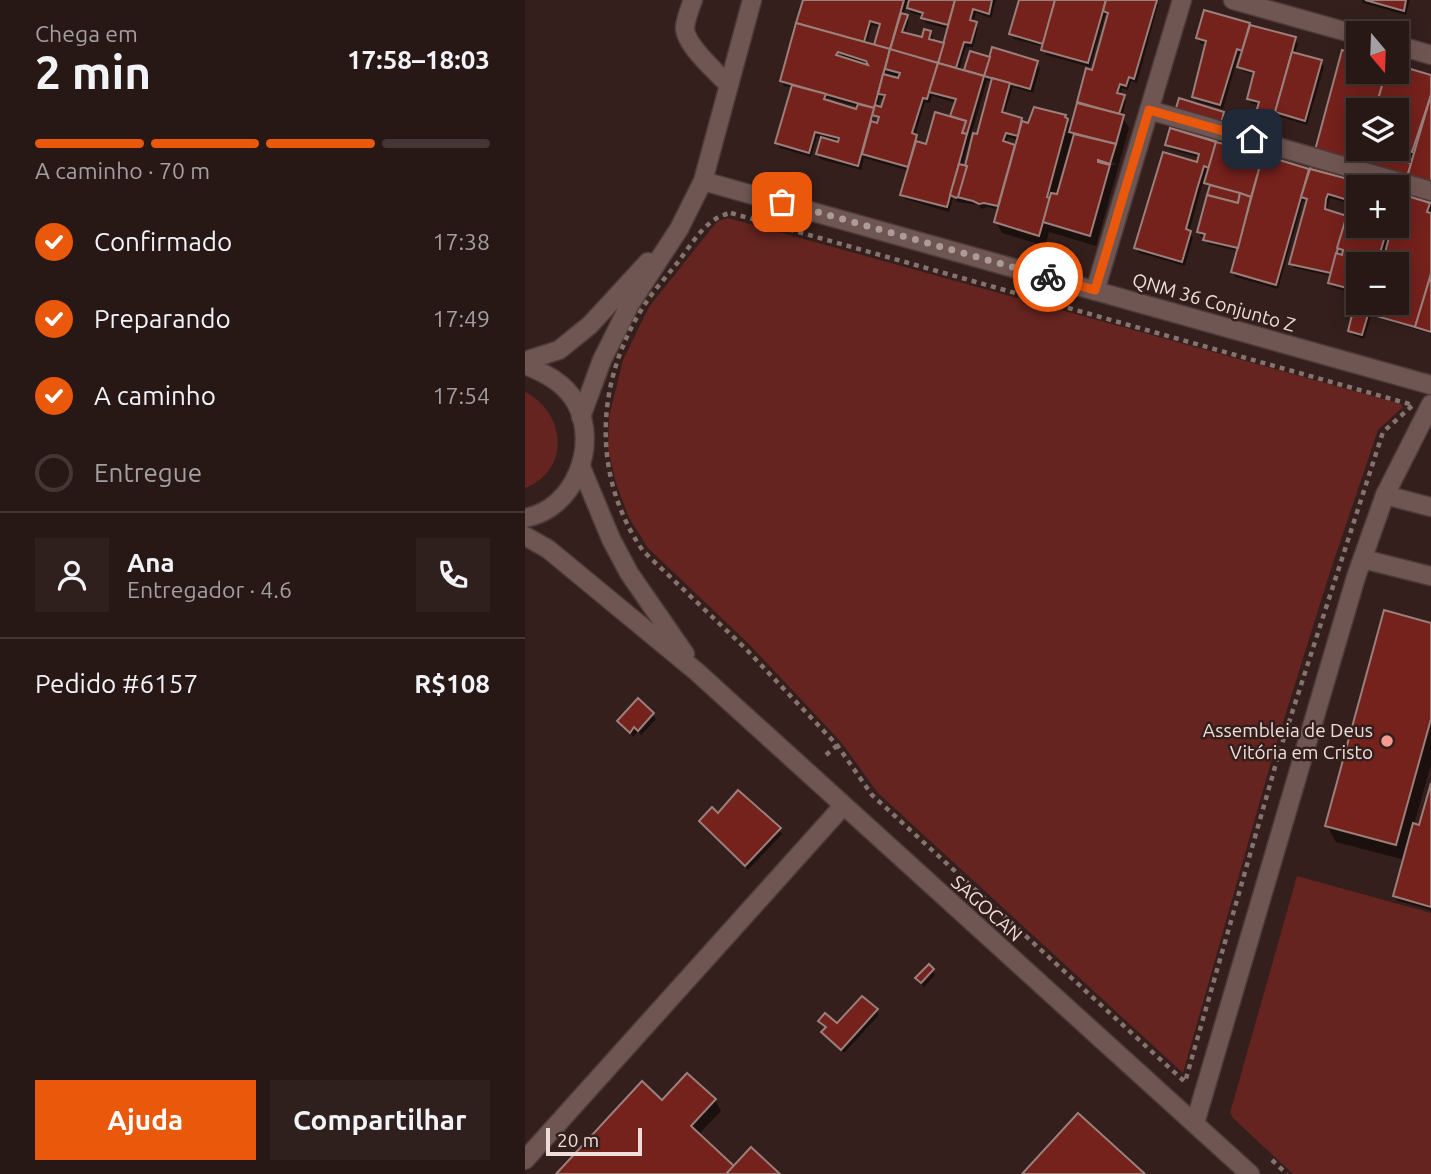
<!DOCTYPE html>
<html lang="pt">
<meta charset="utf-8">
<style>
:root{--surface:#271715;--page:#2f201e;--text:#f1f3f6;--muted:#a49fa0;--line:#433634;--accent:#ea580c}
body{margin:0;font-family:Ubuntu,sans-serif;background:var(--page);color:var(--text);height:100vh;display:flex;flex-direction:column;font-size:26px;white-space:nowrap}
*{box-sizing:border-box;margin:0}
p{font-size:23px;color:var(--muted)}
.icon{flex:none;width:38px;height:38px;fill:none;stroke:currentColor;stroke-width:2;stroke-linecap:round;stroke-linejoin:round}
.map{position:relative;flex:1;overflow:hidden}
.details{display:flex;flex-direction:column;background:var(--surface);width:525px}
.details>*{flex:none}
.needle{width:46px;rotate:161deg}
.tools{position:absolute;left:821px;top:21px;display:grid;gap:14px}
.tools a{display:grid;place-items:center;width:63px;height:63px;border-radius:0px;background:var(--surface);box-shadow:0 4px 18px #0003,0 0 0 2px var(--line);font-size:35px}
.scale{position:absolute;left:21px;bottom:18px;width:96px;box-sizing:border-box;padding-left:7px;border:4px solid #eddedb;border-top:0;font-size:19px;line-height:24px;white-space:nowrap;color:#eddedb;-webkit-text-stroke:5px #341f1c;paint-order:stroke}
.pin{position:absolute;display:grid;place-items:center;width:60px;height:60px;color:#fff;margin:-30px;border-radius:14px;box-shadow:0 4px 10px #0006}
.courier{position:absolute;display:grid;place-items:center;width:70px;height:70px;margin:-35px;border:5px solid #ea580c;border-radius:50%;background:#fff;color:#222;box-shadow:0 2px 9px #0007}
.summary em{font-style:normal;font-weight:700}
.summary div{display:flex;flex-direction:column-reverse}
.summary{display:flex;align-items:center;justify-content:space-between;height:119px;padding:0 35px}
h1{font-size:46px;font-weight:700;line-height:52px}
.bar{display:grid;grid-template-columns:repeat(4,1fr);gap:10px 7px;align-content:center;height:84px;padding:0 35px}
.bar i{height:9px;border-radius:5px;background:var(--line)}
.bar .current{background:var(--accent)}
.bar p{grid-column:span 4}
.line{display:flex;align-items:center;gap:18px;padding:0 35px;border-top:2px solid var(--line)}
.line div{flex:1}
.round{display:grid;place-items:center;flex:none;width:74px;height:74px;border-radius:0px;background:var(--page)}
ol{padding:0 35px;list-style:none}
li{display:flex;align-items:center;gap:21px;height:77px}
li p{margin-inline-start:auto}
li .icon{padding:7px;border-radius:50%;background:var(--accent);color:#fff;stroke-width:4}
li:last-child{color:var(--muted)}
li i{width:38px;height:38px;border:4px solid var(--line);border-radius:50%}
.cta{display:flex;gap:14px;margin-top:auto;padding:14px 35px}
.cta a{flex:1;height:80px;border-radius:0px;background:var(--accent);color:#fff;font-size:28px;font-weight:700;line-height:80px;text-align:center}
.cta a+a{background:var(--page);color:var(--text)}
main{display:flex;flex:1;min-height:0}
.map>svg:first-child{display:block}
</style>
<main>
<section class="details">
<div class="summary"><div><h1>2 min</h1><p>Chega em</p></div><em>17:58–18:03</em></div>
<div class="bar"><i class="current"></i><i class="current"></i><i class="current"></i><i></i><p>A caminho · 70 m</p></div>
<ol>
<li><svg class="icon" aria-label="check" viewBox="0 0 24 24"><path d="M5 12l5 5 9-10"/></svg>Confirmado<p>17:38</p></li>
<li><svg class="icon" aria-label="check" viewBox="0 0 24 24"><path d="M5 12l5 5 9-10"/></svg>Preparando<p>17:49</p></li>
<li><svg class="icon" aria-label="check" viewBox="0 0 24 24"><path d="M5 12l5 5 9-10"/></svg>A caminho<p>17:54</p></li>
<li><i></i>Entregue</li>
</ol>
<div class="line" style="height:126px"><a class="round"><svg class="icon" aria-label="person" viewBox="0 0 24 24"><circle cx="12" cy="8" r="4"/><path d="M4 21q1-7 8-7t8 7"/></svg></a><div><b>Ana</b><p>Entregador · 4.6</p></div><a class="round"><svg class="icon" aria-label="phone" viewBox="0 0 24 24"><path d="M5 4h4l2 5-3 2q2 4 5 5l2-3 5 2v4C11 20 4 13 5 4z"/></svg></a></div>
<div class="line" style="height:91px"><div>Pedido #6157</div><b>R$108</b></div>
<div class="cta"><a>Ajuda</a><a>Compartilhar</a></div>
</section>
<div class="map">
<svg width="906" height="1174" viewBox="0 0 906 1174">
<rect width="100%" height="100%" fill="#341f1c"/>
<g fill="#65241f">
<path d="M203 218 876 404 878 407 853 430 805 572 750 748 658 1073 353 793 316 742 224 644 123 548 104 518 91 483 83 449 84 417 98 360 124 307 186 229 193 221Z"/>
<path d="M0 392C41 413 46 470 0 488Z"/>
<path d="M772 876 906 913V1174H768L708 1118 705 1112 707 1106Z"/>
</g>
<g fill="#0007" fill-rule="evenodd">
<path d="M280 0H471L466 18 451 13 448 23 453 28 448 47H441L434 71 440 72 446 53 466 59 512 63 515 68 508 93 488 87 479 115 496 120 498 124 505 126 540 116 547 128 553 102 568 72 584 17 580 15 565 67 521 55 519 47 489 39 486 34 496 0H631L633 5 612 83 606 81 603 90 597 88 595 95 599 96 601 101 597 116 604 128 571 246 524 232 520 246 477 233 471 222 474 210 462 207 457 209 453 205 433 202 428 198 424 212 380 199 377 194 384 171 339 158 336 170 295 159 293 154 297 137 292 136 286 157 255 148 252 143 268 88 259 86 257 81ZM382 4 386 13 398 16 401 23 424 29 420 45 407 41 408 37 405 32 398 40 380 34 384 21 378 15ZM347 25 356 28 350 48 341 45ZM310 44 318 58H314L307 46ZM357 72 375 77 374 81 356 75ZM462 80 467 82 453 136 441 168 437 166ZM407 96 432 103 427 118 402 146 393 144 390 136 400 102 405 103ZM303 98 334 107 333 111 302 102ZM355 98 360 99 358 109 353 108ZM346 113 356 116 353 125 343 122ZM558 133 579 138 576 144 556 138ZM483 137 493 140 491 148 481 144ZM572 158 591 164 590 165 571 164Z"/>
<path d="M837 0H885L881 15 838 3Z"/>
<path d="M680 13 770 39 773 44 770 54 796 62 799 67 782 125 752 116 741 158 786 171 833 56V72H872V67L906 78V334L846 316 839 339 828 335 825 330 843 313 845 314 848 303H872V264H833V295L807 287 804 283 806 276 769 268 766 263 783 202 778 201 753 289 710 277 708 272 713 251 683 244 680 238 676 237 674 232 685 190 679 178 664 232 668 237 660 266 614 253 611 248 673 164 675 158 645 149 642 145 655 100 698 113 704 124 698 146 701 147 706 155 722 152 735 106 726 103 723 98 730 75 717 71 714 67 718 55 714 53 698 109 671 101 669 96 682 45 675 43 673 38ZM833 110H872V149H833ZM872 156 889 161 887 166 870 161ZM833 187H872V226H869L866 239 861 230 846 226H833V222L802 212 805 198 827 204 829 212 833 213ZM811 245 821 248 818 257 809 254Z"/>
<path d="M906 625V764L889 825 896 827 906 790V910L873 901 870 896 880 860 811 842 802 826Z"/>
<path d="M114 701 131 719 116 735 113 731 108 737 94 722Z"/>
<path d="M193 815 254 830 257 834 223 870 176 822Z"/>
<path d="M408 972 410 975 399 987 397 985Z"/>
<path d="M351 1010 354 1015 319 1053 301 1037 298 1032 302 1029 295 1022 312 1026Z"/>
<path d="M190 1100 196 1111 173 1135 207 1167 253 1174H33L137 1102Z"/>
</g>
<g fill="#75211c" stroke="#9a7f7b" stroke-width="2" fill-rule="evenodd">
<path d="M278 0H379L365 49 349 45 355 24 345 21 339 42 271 23Z"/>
<path d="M384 0H430L423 25 396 18 398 13 382 8Z"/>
<path d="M430 0H467L464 14 448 9 445 20 452 22 446 43 439 42 431 68 413 63Z"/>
<path d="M494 0H530L518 44 484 34Z"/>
<path d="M530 0H581L563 63 516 50Z"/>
<path d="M581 0H632L609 79 604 77 601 86 595 84 592 93 600 95 594 114 552 102 561 68 567 70 583 13 578 11Z"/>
<path d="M840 0H881L879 11Z"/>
<path d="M679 10 725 23 717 51 712 49 695 105 667 97 681 41 671 38Z"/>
<path d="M376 13 383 15 377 32 397 37 399 29 406 31 404 39 419 43 413 63 365 50Z"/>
<path d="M271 23 365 49 349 108 255 81ZM313 52 341 61 343 65 311 55Z"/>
<path d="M725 25 771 37 738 156 720 151 734 102 722 99 729 72 712 67Z"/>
<path d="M467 47 513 61 505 89 459 76Z"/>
<path d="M365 49 413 63 402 99 398 98 387 133 392 135 383 167 337 154 346 121 352 123 354 117 347 115 350 105 356 107 360 95 353 94 358 74 373 78 375 73 360 69Z"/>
<path d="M817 50 833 54V72H861L850 110H833V149H839L829 181 785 169Z"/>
<path d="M445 51 465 57 459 76 439 70Z"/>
<path d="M767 52 797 60 780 121 750 112Z"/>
<path d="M413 63 459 76 442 134 437 133 441 121 425 116 431 99 404 92Z"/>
<path d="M872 65 906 75V95L887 152 872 148V110H850L861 72H872Z"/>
<path d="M467 78 485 83 477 112 497 118 493 136 481 133 478 141 490 145 473 206 459 203 454 204 448 201 432 197 442 166H440L448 133 452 134Z"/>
<path d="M267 85 301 94 299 99 331 109 333 104 349 108 333 166 291 154 296 137 313 142 314 138 290 132 284 153 250 143Z"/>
<path d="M906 95V203L877 194Z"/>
<path d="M654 98 699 112 691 141 645 128Z"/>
<path d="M552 103 599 115 591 144 544 132Z"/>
<path d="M509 107 541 115 540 117 543 119 522 197 525 198 514 236 469 222 497 121 503 123Z"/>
<path d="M410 112 441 121 437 133 442 134 422 207 375 195 391 141 401 144Z"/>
<path d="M645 128 691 142 684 168 679 166 672 189 661 229 666 231 657 262 609 248 638 152 672 162 674 154 640 145Z"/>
<path d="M549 134 591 144 585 164 573 160V162L585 165 565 236 518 222 526 193 532 194Z"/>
<path d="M691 142 703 145 700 152 708 154 710 147 738 155 726 197 679 183Z"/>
<path d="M839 149H865L863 157 886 163 877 194 872 193V187H851L829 181Z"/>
<path d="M738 155 784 169 751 285 706 272Z"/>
<path d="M434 164 442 166 433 197 431 198 425 195Z"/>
<path d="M785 169 831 181 826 201 803 194 801 199 800 209 822 216 806 273 764 264 782 199 776 197Z"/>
<path d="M831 182 851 187H833V209L824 207Z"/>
<path d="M685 185 715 193 713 203 682 195Z"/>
<path d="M715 193 726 197 713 248 678 240 680 234 672 232 682 195 713 203Z"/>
<path d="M876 194 905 203 902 212 906 213V274L890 327 844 314V311L846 303H872V264H857L867 226H872V211Z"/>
<path d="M821 218 833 221V226H850L862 229 852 264H833V291L803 283 811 253 817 255 818 250 812 248Z"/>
<path d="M906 274V332L890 327Z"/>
<path d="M829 307 844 311 837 335 823 331Z"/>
<path d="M859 610 906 623V719L871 845 800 826Z"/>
<path d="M113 698 129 713 113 731 109 727 105 733 92 721Z"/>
<path d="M906 783V907L868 896 888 823 894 825Z"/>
<path d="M213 790 256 828 220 866 174 821 187 807 193 813Z"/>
<path d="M404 964 409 969 396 983 390 978Z"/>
<path d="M337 996 353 1009 316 1050 296 1032 301 1027 293 1021 300 1013 312 1023Z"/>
<path d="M162 1073 191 1099 166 1126 209 1166 201 1174H31L117 1081 137 1100Z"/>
<path d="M553 1113 620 1174H497Z"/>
<path d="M226 1147 255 1174H201Z"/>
</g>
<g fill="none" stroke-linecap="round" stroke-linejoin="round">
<defs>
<g id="minor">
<path d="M168 0C165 8 161 18 160 27 159 44 193 74 204 85"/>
<path d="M708 0 833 35"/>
<path d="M872 45 906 55"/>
<path d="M624 110 906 191"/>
<path d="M178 181 906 385"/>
<path d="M570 291 657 0"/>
<path d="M0 361 34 350 65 325 123 262"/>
<path d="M0 365C20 373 40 383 51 403 74 445 50 509 0 518"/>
<path d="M56 417 77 360 105 304 154 229 178 181 227 0"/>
<path d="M56 467 86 539 104 573 160 654"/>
<path d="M860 495 906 507"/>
<path d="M0 536 23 549 172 672 725 1174"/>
<path d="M838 559 906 576"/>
<path d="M670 1123 831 577 860 495 906 404"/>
<path d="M0 1160 318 806"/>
</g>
</defs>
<use href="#minor" stroke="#4d3b39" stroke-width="21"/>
<g stroke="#857370" stroke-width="4.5" stroke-dasharray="5 5" stroke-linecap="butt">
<path d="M206 213 888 405 858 432 754 753 660 1082 347 795 312 745 220 648 118 551C66 475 70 381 120 304 129 290 142 276 153 262 167 244 181 217 206 213Z"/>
<path d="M301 755 316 742"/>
<path d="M747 1160 762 1174"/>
</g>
<use href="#minor" stroke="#705653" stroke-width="18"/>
</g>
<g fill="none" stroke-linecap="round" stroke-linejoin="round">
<path stroke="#ac9b98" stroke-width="7" stroke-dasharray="0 12.6" d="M257 202 523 277"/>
<path stroke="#ea580c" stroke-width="9" d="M523 277 570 290 624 110 727 139"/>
</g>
<circle fill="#f59c91" stroke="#341f1c" stroke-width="2.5" cx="862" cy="741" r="7"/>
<g text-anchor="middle" stroke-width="5" stroke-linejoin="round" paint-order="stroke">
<g font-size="19" fill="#eddedb" stroke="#341f1c">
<text transform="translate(689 302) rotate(16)" y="7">QNM 36 Conjunto Z</text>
<text transform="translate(462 908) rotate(42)" y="7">SAGOCAN</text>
</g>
<g font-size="19" fill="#eddedb" stroke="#341f1c" text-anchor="end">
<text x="848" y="737">Assembleia de Deus<tspan x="848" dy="22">Vitória em Cristo</tspan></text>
</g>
</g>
</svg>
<div class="tools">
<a><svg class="needle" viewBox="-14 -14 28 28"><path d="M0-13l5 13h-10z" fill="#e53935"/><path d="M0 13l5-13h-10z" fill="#a49fa0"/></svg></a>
<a><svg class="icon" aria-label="layers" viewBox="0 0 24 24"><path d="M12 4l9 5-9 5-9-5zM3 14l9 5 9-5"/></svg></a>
<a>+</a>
<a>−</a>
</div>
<div class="scale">20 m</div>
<div class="pin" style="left:257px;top:202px;background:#ea580c"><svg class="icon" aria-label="bag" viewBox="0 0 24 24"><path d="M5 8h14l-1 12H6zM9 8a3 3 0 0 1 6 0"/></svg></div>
<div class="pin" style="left:727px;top:139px;background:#1f2937"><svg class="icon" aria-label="home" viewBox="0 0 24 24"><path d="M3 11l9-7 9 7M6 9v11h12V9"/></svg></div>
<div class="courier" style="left:523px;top:277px"><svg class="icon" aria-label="bike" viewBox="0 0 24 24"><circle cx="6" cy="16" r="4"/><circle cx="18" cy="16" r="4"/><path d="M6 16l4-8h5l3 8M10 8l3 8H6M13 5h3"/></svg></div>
</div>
</main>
